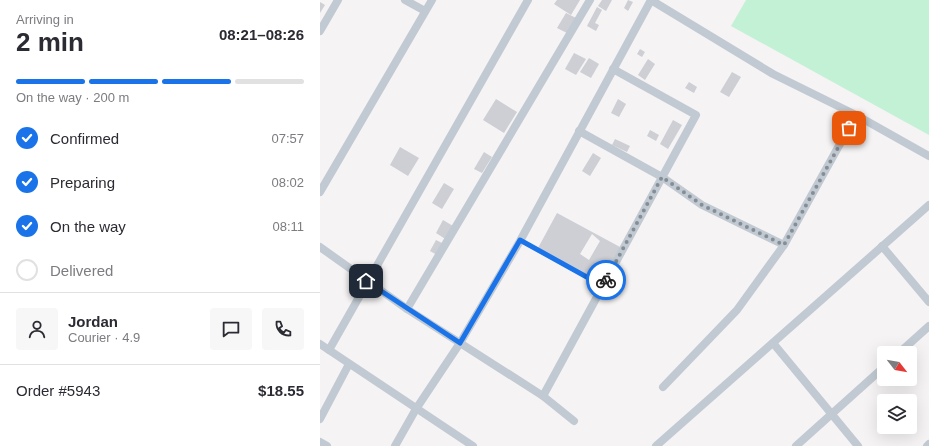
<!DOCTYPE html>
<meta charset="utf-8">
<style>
:root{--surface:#fff;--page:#f7f7f7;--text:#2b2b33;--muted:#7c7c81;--line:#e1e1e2;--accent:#1a73e8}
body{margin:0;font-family:Arial,sans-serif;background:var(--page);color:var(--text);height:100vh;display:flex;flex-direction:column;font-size:15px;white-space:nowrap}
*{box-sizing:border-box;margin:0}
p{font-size:13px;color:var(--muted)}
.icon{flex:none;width:22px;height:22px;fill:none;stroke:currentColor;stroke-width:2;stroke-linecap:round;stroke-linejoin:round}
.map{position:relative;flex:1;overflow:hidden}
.side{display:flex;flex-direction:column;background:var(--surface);width:320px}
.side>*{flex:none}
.needle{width:26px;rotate:121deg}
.controls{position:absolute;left:557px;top:346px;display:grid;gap:8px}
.controls a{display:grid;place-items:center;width:40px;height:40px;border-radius:4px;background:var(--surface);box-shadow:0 4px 16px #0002;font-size:20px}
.pin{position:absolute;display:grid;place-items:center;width:34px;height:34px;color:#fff;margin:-17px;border-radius:8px;box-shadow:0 2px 6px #0006}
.courier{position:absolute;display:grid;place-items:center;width:40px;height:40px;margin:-20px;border:3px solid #1a73e8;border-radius:50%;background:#fff;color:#222;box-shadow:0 1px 5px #0007}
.summary em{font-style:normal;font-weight:700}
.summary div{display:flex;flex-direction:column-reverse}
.summary{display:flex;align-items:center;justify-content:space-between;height:68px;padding:0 16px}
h1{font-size:26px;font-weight:700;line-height:30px}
.bar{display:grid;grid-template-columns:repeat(4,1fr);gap:6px 4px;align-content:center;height:48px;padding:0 16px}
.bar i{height:5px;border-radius:3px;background:var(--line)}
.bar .current{background:var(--accent)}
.bar p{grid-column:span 4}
.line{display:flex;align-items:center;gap:10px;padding:0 16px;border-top:1px solid var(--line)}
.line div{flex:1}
.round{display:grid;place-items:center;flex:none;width:42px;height:42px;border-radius:4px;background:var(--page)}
ol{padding:0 16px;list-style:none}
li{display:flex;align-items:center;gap:12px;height:44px}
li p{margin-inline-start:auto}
li .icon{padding:4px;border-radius:50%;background:var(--accent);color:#fff;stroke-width:4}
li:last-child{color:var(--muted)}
li i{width:22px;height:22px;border:2px solid var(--line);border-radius:50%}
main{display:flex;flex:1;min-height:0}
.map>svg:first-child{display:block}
</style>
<main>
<section class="side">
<div class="summary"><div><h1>2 min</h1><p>Arriving in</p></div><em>08:21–08:26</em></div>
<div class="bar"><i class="current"></i><i class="current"></i><i class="current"></i><i></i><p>On the way · 200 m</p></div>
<ol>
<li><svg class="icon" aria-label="check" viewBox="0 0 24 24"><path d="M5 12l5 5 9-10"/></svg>Confirmed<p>07:57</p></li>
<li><svg class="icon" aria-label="check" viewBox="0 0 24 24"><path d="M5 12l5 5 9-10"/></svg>Preparing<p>08:02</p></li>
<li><svg class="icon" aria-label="check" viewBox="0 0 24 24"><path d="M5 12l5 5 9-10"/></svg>On the way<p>08:11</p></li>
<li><i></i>Delivered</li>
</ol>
<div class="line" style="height:72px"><a class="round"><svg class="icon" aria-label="person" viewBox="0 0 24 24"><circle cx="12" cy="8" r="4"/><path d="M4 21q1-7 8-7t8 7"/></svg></a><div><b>Jordan</b><p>Courier · 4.9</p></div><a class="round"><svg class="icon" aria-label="chat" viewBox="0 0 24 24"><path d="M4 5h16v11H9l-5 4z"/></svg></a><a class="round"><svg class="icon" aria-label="phone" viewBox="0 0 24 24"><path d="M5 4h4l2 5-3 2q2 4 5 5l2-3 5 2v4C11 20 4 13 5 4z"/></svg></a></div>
<div class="line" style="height:52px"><div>Order #5943</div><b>$18.55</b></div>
</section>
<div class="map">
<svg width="609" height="446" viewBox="0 0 609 446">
<rect width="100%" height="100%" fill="#f5f3f3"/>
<path fill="#c3f1d5" d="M426 0H609V135L411 26Z"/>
<g fill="#cdcfd5" fill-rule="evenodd">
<path d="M237 0H260L251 15 234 4Z"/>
<path d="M282 0H292L286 11 278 6Z"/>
<path d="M308 0 313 2 308 11 304 8Z"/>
<path d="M0 2 5 5 0 13Z"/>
<path d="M277 7 282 10 275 23 279 25 276 31 267 26Z"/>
<path d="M246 13 256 18 247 33 237 28Z"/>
<path d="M320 49 325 52 322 57 317 54Z"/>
<path d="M254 53 266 59 256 75 245 69Z"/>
<path d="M269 58 279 64 271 78 260 72Z"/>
<path d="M328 59 335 64 325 80 318 75Z"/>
<path d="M412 72 421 77 409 97 400 92Z"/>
<path d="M369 82 377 87 374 93 365 88Z"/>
<path d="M176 99 197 112 184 133 163 120Z"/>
<path d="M298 99 306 104 299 117 291 113Z"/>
<path d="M353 120 362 125 348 149 340 144Z"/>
<path d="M330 130 339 135 336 141 327 136Z"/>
<path d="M295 139 310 146 307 152 292 145Z"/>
<path d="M80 147 99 158 88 176 70 165Z"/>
<path d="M164 152 172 157 162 173 154 169Z"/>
<path d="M273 153 281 158 270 176 262 171Z"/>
<path d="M124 183 134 189 122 209 112 203Z"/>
<path d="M237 213 300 247 281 282 218 248ZM272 234 280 241 269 260 260 254Z"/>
<path d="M123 220 138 229 130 242 116 233Z"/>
<path d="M116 240 124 244 117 255 110 251Z"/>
</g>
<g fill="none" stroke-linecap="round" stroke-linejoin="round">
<path stroke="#c1cad2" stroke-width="4" d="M201 241 283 286"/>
<g stroke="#c1cad2" stroke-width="8">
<path d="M85 0 105 11"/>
<path d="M331 0 453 74 536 115 609 156"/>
<path d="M0 31 18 0"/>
<path d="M259 131 342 177 382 205 464 245"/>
<path d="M0 192 112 0"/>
<path d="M562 246 609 302"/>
<path d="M0 247 87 309 223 396 254 421"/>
<path d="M87 309 270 0"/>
<path d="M453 343 538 446"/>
<path d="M0 344 153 446"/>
<path d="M9 350 208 0"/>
<path d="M579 353 609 326"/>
<path d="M343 387 417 310 464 245 536 115"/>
<path d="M223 396 376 115 293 69"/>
<path d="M0 419 29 364"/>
<path d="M0 442 7 446"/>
<path d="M75 446 96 409 140 343 200 241 331 0"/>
<path d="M336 446 609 205"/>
<path d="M476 446 564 367"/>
<path d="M607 446 609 444"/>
</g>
</g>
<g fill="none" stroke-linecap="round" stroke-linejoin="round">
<path stroke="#868d94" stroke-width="4" stroke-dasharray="0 7.2" d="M286 280 342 177 382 205 464 245 529 128"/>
<path stroke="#1a73e8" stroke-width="5" d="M46 281 140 343 200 240 283 286 286 280"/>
</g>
</svg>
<div class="controls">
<a><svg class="needle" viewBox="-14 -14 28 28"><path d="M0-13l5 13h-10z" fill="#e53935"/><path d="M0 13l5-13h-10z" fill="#7c7c81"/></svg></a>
<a><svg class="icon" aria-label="layers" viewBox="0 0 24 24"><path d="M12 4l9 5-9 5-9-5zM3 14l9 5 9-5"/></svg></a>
</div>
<div class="pin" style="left:529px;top:128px;background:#ea580c"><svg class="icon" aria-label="bag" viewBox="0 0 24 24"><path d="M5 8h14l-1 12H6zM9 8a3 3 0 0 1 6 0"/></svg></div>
<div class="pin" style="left:46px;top:281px;background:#1f2937"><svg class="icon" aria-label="home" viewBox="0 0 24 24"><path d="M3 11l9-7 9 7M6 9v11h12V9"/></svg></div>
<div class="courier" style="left:286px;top:280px"><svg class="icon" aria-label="bike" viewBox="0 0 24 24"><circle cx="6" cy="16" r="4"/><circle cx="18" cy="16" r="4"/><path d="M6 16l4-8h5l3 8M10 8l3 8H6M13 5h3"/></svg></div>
</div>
</main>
